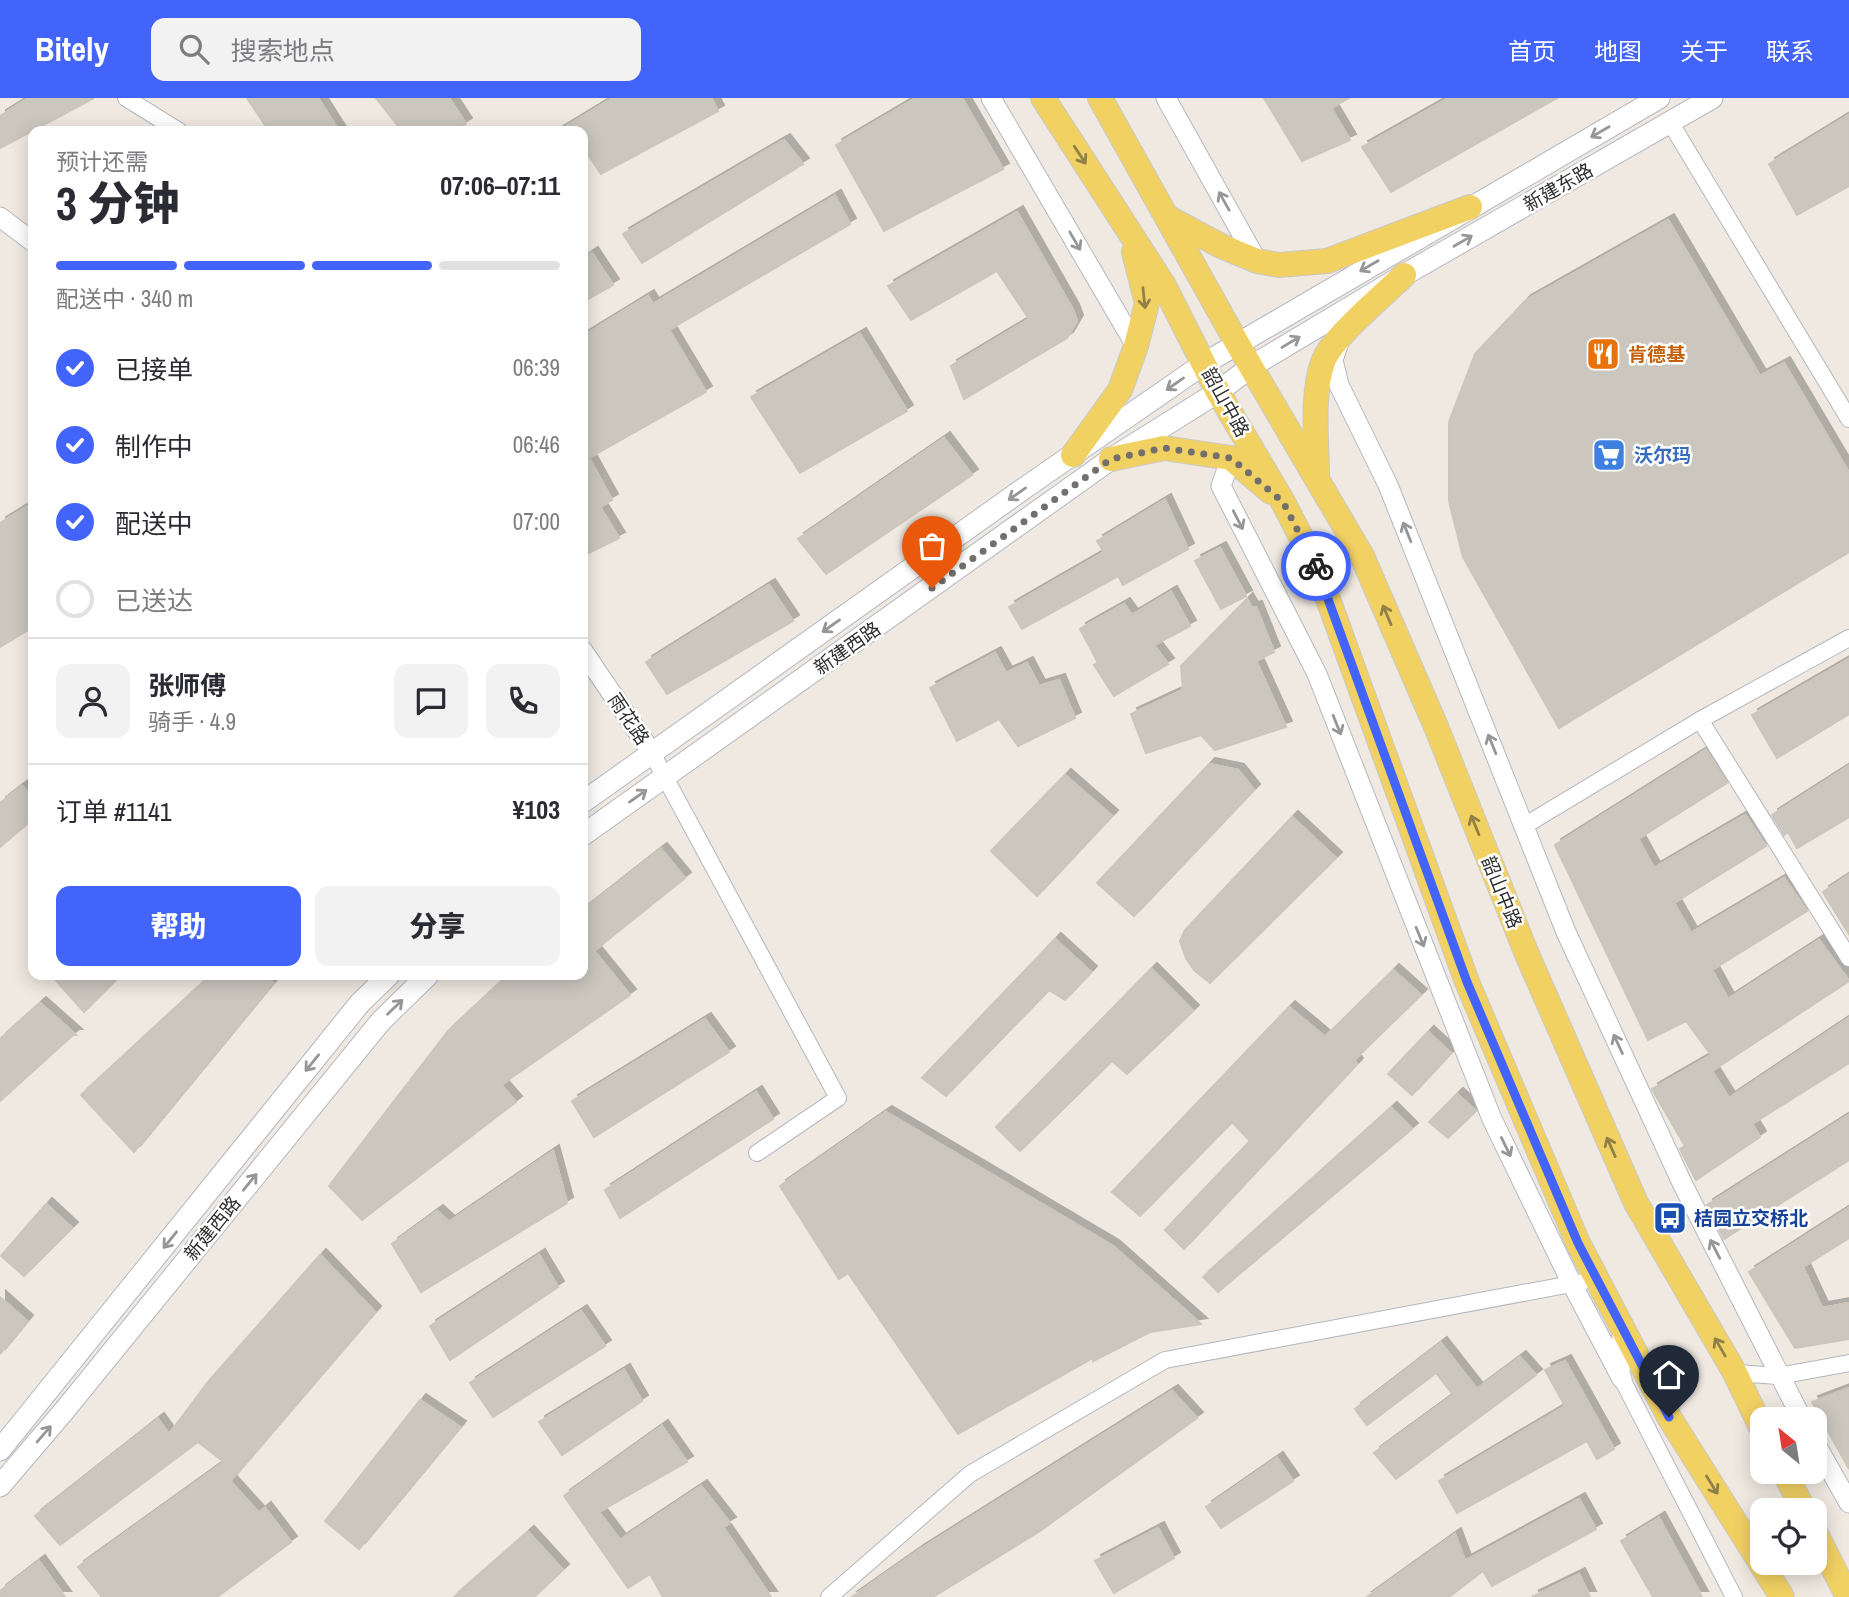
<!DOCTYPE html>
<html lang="zh">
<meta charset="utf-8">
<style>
:root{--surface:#fff;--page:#f2f2f3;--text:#2b2b33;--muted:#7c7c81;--line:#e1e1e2;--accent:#4264fb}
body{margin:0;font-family:"Archivo Narrow","Noto Sans SC",sans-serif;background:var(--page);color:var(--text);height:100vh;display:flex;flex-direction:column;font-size:26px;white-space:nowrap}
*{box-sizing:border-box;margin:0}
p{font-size:23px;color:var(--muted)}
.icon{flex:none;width:38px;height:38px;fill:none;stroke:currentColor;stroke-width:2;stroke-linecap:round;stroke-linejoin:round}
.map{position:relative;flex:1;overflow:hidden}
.side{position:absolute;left:28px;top:28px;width:560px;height:854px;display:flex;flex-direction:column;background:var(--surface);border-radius:14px;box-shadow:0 4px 18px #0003}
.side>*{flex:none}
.needle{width:46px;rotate:330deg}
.fabs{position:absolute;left:1750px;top:1309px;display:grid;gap:14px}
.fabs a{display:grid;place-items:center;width:77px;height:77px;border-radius:14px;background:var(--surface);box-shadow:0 4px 18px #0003;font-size:35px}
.pin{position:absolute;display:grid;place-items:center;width:60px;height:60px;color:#fff;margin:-72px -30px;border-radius:50% 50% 50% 0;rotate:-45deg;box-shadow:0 0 7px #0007}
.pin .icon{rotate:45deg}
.courier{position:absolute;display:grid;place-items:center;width:70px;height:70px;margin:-35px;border:5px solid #4264fb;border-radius:50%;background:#fff;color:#222;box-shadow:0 2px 9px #0007}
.overview em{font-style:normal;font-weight:800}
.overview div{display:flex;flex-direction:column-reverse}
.overview{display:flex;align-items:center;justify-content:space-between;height:119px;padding:0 28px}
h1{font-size:46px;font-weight:800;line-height:52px}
.bar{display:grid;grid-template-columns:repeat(4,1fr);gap:10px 7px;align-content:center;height:84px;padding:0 28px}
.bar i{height:9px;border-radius:5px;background:var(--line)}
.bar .active{background:var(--accent)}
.bar p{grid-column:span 4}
.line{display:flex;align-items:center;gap:18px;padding:0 28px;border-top:2px solid var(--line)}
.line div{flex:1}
.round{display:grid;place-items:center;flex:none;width:74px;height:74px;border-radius:14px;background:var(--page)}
ol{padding:0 28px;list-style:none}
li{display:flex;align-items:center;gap:21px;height:77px}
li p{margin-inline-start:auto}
li .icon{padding:7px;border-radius:50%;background:var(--accent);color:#fff;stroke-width:4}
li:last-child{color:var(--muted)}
li i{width:38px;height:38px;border:4px solid var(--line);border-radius:50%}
.action{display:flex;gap:14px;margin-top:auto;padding:14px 28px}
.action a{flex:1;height:80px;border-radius:14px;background:var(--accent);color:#fff;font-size:28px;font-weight:800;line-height:80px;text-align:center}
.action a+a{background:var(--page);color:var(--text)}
header{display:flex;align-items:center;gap:42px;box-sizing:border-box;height:98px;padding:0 35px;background:var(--accent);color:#fff}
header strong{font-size:33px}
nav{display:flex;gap:38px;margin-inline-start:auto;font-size:24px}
.search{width:490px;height:63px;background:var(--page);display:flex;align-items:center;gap:18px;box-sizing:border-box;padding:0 24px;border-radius:14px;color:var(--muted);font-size:26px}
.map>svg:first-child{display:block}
</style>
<header>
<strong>Bitely</strong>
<div class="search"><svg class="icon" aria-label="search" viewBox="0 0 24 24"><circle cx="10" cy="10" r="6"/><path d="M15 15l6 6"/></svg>搜索地点</div>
<nav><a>首页</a><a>地图</a><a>关于</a><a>联系</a></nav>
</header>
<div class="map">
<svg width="1849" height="1499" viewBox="0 0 1849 1499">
<defs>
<filter id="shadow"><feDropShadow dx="6" dy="-6" stdDeviation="0" flood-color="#0004"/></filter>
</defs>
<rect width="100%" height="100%" fill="#efe9e1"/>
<g fill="#cbc7bf" stroke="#cbc5ba" stroke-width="2" filter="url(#shadow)">
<path d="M29 0H94L0 50V18Z"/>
<path d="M247 0H318L339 33H269Z"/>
<path d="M376 0H449L466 26 454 33H402Z"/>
<path d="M613 0H711L718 13 601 76 583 49V33H559Z"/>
<path d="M916 0H962L1003 71 884 133 836 47Z"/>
<path d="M1264 0H1349L1331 10 1350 42 1302 63Z"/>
<path d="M1449 0H1557L1391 94 1362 49Z"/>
<path d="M1849 17V88L1797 117 1769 66Z"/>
<path d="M784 42 803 66 642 165 623 136Z"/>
<path d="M835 98 850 126 669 232 706 294 589 360 612 402 600 409 619 440 583 458V238L648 198 653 206Z"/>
<path d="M1017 114 1073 212 1077 223 1067 240 964 301 951 268 1029 221 997 173 911 222 888 188Z"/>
<path d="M1668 122 1760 278 1784 265 1849 375V454L1559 630 1463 459 1449 403V324L1475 256 1525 203Z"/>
<path d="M592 155 613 187 583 204V161Z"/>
<path d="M860 236 907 313 800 375 751 299Z"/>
<path d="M944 340 972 377 826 476 798 441Z"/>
<path d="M1165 402 1188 451 1123 487 1118 478 1022 531 1009 509 1104 454 1097 443Z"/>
<path d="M33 405V529L0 549V425Z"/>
<path d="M1220 450 1246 498 1221 511 1195 463Z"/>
<path d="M769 487 793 523 667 596 646 564Z"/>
<path d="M1171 494 1190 528 1154 547 1168 566 1114 598 1094 567 1098 565 1080 531 1124 506 1132 517Z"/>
<path d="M1247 501 1252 510 1256 509 1274 554 1256 563 1286 629 1215 652 1201 637 1146 655 1131 616 1183 592 1181 568Z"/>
<path d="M995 555 1006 575 1027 565 1039 588 1059 582 1075 620 1018 648 999 621 957 643 930 590Z"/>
<path d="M1849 561V616L1777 660 1752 617Z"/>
<path d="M1706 652 1727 685 1638 741 1654 770 1745 717 1766 748 1674 805 1691 835 1784 780 1807 813 1712 872 1728 901 1819 842 1849 883 1712 973 1729 1000 1849 920V965L1752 1026 1760 1039 1696 1082 1680 1051 1685 1048 1652 991 1711 957 1686 923 1648 942 1555 747Z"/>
<path d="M1209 666 1238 672 1254 692 1134 818 1097 785Z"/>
<path d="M1849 668V719L1797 750 1788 734 1784 737 1772 717Z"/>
<path d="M1065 677 1112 718 1037 798 991 753Z"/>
<path d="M22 688 33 700V721L0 749V705Z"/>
<path d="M1292 719 1336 760 1210 885 1194 872 1186 860 1180 843 1185 832Z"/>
<path d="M661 751 685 780 594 853 630 897 501 987 516 1004 362 1122 329 1088 448 933 508 877H583V812Z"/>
<path d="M1849 777V836L1823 794Z"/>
<path d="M1055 841 1091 874 1065 902 1049 892 946 998 922 980Z"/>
<path d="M1151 871 1193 913 1127 976 1112 963 1020 1053 996 1029Z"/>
<path d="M1393 872 1421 897 1354 962 1357 966 1184 1151 1165 1132 1250 1043 1232 1024 1140 1118 1112 1094 1289 909 1325 939Z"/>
<path d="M51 877H121L84 914Z"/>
<path d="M211 877H265L273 885 134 1054 81 997Z"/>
<path d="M40 905 76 937H73L0 1003V941Z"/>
<path d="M705 921 729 954 594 1039 572 1003Z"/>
<path d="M1428 934 1451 955 1412 997 1388 976Z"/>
<path d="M756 994 773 1021 620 1120 605 1092Z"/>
<path d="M1457 996 1476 1013 1448 1040 1429 1024Z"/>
<path d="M1391 1010 1412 1031 1218 1194 1203 1179Z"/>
<path d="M886 1014 1113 1148 1201 1226 1150 1234 1093 1263V1260L958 1336 848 1175 839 1181 780 1088Z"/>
<path d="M1849 1017V1062L1724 1141 1707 1107Z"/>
<path d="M553 1053 567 1105 421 1194 392 1146 437 1113 449 1124Z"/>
<path d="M46 1106 72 1130 24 1178 1 1158Z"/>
<path d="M1849 1110V1140L1803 1169 1822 1210 1849 1205V1241L1795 1250 1749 1174Z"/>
<path d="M320 1157 375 1214 230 1383 259 1415 265 1410 291 1444 217 1499H102L78 1469 224 1364 198 1344 60 1447 35 1418 158 1321 169 1336 208 1284Z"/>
<path d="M539 1157 558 1189 450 1262 430 1228Z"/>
<path d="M0 1199 27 1223 0 1256Z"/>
<path d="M581 1213 605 1248 493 1319 470 1285Z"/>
<path d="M1441 1245 1477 1291 1520 1259 1536 1277 1396 1381 1374 1355 1453 1297 1436 1275 1367 1327 1355 1311Z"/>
<path d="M1565 1263 1614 1351 1597 1361 1587 1343 1457 1415 1439 1383 1565 1308 1545 1272Z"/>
<path d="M624 1272 642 1303 562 1357 539 1324Z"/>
<path d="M1849 1290V1371L1812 1304Z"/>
<path d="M1172 1293 1197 1320 1040 1433 933 1499H852L919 1452Z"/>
<path d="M420 1302 460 1329 359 1451 325 1423Z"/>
<path d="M662 1328 687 1364 599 1414 620 1442 701 1388 730 1425 723 1429 771 1499H663L650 1476 628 1490 564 1398Z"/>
<path d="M1277 1360 1293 1383 1221 1430 1206 1409Z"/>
<path d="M1579 1401 1596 1431 1492 1488 1483 1473 1449 1499H1367L1455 1436 1465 1463Z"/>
<path d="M1659 1420 1702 1499H1653L1621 1443Z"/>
<path d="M1158 1430 1174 1460 1114 1495 1095 1463Z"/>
<path d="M528 1434 563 1472 534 1499H454Z"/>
<path d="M39 1463 65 1499H0V1493Z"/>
<path d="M1579 1476 1590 1499H1532Z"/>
</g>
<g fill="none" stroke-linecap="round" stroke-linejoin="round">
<defs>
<g id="minor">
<path d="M126 0 179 33"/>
<path d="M1670 24 1849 321"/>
<path d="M1700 622 1849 540"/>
<path d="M652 655 838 1000 757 1055"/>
<path d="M1524 728 1700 622 1849 860"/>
<path d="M1620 1235 1622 1281 1734 1499"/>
<path d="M1735 1275 1779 1278 1849 1265"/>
<path d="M829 1499 970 1376 1165 1262 1582 1184"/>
</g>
<g id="tertiary">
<path d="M991 0 1136 248"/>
<path d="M1166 0 1257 163"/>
<path d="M0 119 33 144"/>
<path d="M1339 244 1333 262 1339 287 1388 387 1566 834 1683 1087 1802 1321"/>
<path d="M1231 360 1221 388 1317 576 1492 1021 1572 1186 1622 1281"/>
<path d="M583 553 652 655"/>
<path d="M1815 1345 1849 1405"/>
</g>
<g id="secondary">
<path d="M583 704 1026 389 1205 265 1659 0"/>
<path d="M583 737 1111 361 1218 294 1252 268 1404 177 1712 0"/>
<path d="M0 1352 360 905 389 877"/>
<path d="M0 1388 64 1313 381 923 428 877"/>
</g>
<g id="primary">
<path d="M1043 0 1163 186 1218 294 1283 404 1316 468 1467 884 1578 1145 1669 1319 1782 1499"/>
<path d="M1100 0 1237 245 1362 458 1437 631 1526 854 1636 1105 1735 1275 1762 1331"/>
<path d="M1167 119 1221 148 1257 163 1279 167 1327 163 1470 109"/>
<path d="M1073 357 1120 292 1136 248 1147 205 1134 154"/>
<path d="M1111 361 1164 350 1231 360 1271 394"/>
<path d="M1317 378C1317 342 1311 299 1323 264 1332 239 1383 198 1404 177"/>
<path d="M1784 1374 1804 1412"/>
<path d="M1815 1434 1848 1499"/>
</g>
</defs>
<use href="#minor" stroke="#b4b7c1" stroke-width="18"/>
<use href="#tertiary" stroke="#b4b7c1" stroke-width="21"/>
<use href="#secondary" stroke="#b4b7c1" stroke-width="23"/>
<use href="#primary" stroke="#c9c9c9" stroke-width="26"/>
<use href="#minor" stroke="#fff" stroke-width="16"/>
<use href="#tertiary" stroke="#fff" stroke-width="19"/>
<use href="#secondary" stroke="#fff" stroke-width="21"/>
<use href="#primary" stroke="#f2d163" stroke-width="24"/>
</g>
<defs><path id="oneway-shaft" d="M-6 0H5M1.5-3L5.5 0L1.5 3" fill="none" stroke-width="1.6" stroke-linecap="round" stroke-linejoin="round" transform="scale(1.75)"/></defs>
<g stroke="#969696">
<use href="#oneway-shaft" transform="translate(1600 34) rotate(150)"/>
<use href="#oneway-shaft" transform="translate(1224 103) rotate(-119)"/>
<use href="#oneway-shaft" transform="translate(1075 143) rotate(60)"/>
<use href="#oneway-shaft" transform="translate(1463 143) rotate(-30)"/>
<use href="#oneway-shaft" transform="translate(1369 168) rotate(150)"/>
<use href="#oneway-shaft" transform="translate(1291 244) rotate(-31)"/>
<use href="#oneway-shaft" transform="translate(1175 286) rotate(145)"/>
<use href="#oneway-shaft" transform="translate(1017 396) rotate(145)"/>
<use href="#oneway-shaft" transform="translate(1238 422) rotate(63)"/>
<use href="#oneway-shaft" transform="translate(1407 434) rotate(-112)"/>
<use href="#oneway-shaft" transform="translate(831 528) rotate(145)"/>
<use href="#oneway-shaft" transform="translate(1337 627) rotate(68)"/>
<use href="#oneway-shaft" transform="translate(1492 646) rotate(-112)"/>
<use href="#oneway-shaft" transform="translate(638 698) rotate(-35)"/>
<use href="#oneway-shaft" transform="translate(1420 839) rotate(68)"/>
<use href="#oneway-shaft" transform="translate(395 909) rotate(-44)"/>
<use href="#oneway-shaft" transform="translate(1618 946) rotate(-115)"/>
<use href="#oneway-shaft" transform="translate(312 965) rotate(129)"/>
<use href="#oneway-shaft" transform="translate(1506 1049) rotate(64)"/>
<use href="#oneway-shaft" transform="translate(250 1084) rotate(-51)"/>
<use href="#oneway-shaft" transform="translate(170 1142) rotate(129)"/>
<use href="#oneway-shaft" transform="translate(1715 1151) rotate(-117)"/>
<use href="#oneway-shaft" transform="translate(44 1336) rotate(-49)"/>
</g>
<g stroke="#908048">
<use href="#oneway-shaft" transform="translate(1080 57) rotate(57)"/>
<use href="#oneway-shaft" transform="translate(1144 200) rotate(84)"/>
<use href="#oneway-shaft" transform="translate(1387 517) rotate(-113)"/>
<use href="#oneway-shaft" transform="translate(1475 727) rotate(-112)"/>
<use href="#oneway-shaft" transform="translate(1611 1049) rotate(-114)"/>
<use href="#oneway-shaft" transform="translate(1720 1249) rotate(-120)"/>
<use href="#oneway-shaft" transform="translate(1712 1387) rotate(58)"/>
</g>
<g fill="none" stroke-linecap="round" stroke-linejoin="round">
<path stroke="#726f6d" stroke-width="7" stroke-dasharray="0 12.6" d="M932 490 1111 361 1164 350 1231 360 1283 404 1316 468"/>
<path stroke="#4264fb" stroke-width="9" d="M1316 468 1467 884 1578 1145 1669 1319"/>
</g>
<defs>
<symbol id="restaurant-square" viewBox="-11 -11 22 22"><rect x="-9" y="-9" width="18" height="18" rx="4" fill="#e8710a" stroke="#fff"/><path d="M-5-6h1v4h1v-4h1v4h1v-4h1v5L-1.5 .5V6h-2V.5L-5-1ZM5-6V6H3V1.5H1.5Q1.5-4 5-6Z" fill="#fff"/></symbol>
<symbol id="supermarket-square" viewBox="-11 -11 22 22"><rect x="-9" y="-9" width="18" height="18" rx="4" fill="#3f7fe0" stroke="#fff"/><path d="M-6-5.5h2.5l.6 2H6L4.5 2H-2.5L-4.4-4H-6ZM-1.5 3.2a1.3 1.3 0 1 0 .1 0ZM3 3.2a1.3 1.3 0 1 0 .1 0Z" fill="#fff"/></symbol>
<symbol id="bus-square" viewBox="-11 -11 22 22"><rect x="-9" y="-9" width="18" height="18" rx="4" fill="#1a4fb4" stroke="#fff"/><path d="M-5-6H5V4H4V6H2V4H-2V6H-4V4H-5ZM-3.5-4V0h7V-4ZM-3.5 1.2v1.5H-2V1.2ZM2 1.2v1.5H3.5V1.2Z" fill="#fff"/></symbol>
</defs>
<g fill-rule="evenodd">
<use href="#restaurant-square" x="1584" y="237" width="38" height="38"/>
<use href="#supermarket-square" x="1590" y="338" width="38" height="38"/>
<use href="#bus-square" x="1651" y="1101" width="38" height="38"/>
</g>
<g text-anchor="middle" stroke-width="5" stroke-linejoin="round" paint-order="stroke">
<g font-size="19" fill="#2e2e2e" stroke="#fff">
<text transform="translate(1558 89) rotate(-30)" y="7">新建东路</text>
<text transform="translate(1226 304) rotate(61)" y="7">韶山中路</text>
<text transform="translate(847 550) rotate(-35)" y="7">新建西路</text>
<text transform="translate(629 621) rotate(56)" y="7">雨花路</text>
<text transform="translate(1502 794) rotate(68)" y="7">韶山中路</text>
<text transform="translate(212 1130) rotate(-51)" y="7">新建西路</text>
</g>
<g font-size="19" font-weight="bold" fill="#c56008" stroke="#fff" text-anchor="start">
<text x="1628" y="263">肯德基</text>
</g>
<g font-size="19" font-weight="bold" fill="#366cbe" stroke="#fff" text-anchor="start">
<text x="1634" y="364">沃尔玛</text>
</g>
<g font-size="19" font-weight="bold" fill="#164399" stroke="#fff" text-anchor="start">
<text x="1694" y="1127">桔园立交桥北</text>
</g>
</g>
</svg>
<div class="fabs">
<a><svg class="needle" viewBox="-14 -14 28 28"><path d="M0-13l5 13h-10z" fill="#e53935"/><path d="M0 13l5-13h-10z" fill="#7c7c81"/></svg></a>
<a><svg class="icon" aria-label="locate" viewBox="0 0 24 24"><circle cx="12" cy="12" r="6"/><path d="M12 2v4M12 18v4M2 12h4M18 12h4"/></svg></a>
</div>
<div class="pin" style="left:932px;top:490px;background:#ea580c"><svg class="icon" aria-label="bag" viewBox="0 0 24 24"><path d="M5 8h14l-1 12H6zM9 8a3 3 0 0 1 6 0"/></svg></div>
<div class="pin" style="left:1669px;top:1319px;background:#1f2937"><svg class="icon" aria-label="home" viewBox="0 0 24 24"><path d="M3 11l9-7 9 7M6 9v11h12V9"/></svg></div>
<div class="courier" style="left:1316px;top:468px"><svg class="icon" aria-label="bike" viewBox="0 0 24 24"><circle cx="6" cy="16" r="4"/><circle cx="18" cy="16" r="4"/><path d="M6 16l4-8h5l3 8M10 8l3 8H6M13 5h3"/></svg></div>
<section class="side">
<div class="overview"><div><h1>3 分钟</h1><p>预计还需</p></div><em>07:06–07:11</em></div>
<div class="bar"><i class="active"></i><i class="active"></i><i class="active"></i><i></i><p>配送中 · 340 m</p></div>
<ol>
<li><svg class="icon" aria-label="check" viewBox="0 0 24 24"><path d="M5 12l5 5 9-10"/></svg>已接单<p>06:39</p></li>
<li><svg class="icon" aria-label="check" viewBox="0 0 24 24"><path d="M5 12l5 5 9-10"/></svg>制作中<p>06:46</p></li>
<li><svg class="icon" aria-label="check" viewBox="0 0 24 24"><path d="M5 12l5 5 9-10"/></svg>配送中<p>07:00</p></li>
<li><i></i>已送达</li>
</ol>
<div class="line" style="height:126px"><a class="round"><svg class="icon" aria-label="person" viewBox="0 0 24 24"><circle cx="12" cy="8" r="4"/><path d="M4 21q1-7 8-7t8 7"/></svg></a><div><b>张师傅</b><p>骑手 · 4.9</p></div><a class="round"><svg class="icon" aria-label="chat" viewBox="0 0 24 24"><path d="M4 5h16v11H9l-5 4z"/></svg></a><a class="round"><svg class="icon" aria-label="phone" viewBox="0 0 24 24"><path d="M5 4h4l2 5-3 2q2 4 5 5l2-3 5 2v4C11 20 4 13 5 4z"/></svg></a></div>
<div class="line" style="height:91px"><div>订单 #1141</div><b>¥103</b></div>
<div class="action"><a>帮助</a><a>分享</a></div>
</section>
</div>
